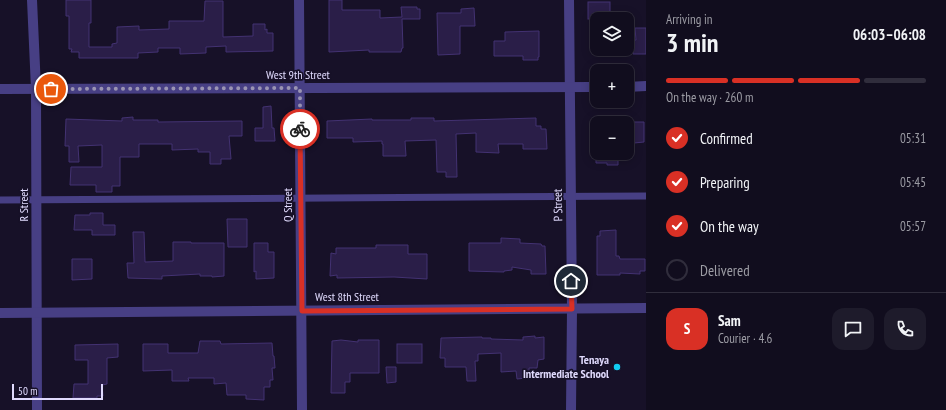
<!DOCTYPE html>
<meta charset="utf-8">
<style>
:root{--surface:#110d1e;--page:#1e1b2b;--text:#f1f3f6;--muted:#9c9ca4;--line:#302d3c;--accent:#d93025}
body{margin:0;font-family:"PT Sans Narrow",sans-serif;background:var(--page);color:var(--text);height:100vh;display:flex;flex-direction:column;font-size:15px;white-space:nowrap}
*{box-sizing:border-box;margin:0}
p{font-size:13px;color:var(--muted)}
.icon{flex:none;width:22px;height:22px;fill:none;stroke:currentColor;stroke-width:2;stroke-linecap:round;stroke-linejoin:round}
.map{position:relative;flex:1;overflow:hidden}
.details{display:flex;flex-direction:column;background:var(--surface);width:300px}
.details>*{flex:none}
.buttons{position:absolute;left:590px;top:12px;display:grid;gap:8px}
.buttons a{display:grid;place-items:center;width:44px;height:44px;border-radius:8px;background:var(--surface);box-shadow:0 2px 10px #0003,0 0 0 1px var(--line);font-size:20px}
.scale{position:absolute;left:12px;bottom:10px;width:91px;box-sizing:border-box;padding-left:4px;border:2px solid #e0dafd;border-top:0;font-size:11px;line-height:14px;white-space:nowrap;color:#e0dafd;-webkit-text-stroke:3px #171128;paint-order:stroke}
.pin{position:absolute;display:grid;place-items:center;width:34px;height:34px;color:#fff;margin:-17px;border:2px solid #fff;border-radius:50%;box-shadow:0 1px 4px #0007}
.courier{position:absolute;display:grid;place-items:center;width:40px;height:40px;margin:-20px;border:3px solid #d93025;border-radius:50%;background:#fff;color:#222;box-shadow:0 1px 5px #0007}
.summary em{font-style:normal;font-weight:700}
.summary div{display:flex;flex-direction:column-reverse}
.summary{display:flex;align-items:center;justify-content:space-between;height:68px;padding:0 20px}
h1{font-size:26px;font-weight:700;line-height:30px}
.bar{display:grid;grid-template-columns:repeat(4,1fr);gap:6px 4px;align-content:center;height:48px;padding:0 20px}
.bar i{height:5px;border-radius:3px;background:var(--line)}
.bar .current{background:var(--accent)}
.bar p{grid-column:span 4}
.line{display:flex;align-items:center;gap:10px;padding:0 20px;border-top:1px solid var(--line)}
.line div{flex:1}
.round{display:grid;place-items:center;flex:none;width:42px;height:42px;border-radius:12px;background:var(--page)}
ol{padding:0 20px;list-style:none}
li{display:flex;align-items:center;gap:12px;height:44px}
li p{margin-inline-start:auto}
li .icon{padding:4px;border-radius:50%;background:var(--accent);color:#fff;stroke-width:4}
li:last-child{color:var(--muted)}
li i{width:22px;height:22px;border:2px solid var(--line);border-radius:50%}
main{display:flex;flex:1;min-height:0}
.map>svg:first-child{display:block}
</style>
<main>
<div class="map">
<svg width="646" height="410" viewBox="0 0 646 410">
<rect width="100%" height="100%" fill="#171128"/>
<g fill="#2a1e48" stroke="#433272">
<path d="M66 0H91V23H89V47H112V44L117 43V27L139 26V30L169 29V21H204L205 1H223V37L253 36V24H265V30L267 29V33H273V51L226 52V46L206 47V53L180 54V48H158V52L138 53V58H79V52H71L72 49H69V16H66Z"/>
<path d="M329 0H342V10H380V18L402 17 401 7H417V9H420V19H402L403 48H402L401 52H369V50L329 52Z"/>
<rect x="588" y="2" width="22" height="17"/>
<path d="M474 8 475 26H460V54L438 55 437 13H461V9Z"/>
<path d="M635 28H646V54H633V40H636Z"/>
<path d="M539 31V57H538V60H523V56H494V41H505V32Z"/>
<path d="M271 106 272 128H274L275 141H255V128H263V107Z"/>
<path d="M133 117V120H158V122L242 121V136H229L231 159H221V164H210V152H198V149L172 150V144H139V157H120V186H112V192H96V185H70L71 167H102V145L78 146 79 162H69V146H65L66 119 122 121V118Z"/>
<path d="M411 118H434V121L536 118V126H541V129H546L547 149H523V144H498L499 153 476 152V133L456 134 457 177H446V172H437L436 140 405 141 406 156H383V144H382V141L353 142V138H327V121L372 119V120H411Z"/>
<path d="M632 122H644V142L634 143Z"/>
<path d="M596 153H618V165H607V163H596Z"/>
<path d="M90 213H103V225H115V235H92V230H74L75 215H90Z"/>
<path d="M227 219H247V247H228Z"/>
<path d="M616 230V256H619L620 259H645V271H640V274L620 273V275H597V236H600V231Z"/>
<path d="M133 232H144L145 262 173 261V242H191V243H224V276L212 277V276H200V274L162 276V279L128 278 127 263H134Z"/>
<path d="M501 238 520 239V243L541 244 542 246H545L546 274H531V270L512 267V270L504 271V272L469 271V243H501Z"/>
<path d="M254 243H268V252H274V278L256 279V271L254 272Z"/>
<path d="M376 245H408V254H427V279L394 277 337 278V275L330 276 331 253 336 254V248H376Z"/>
<path d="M72 259H92V279L72 280Z"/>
<path d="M535 336V338L544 337V359L538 360 537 368H529V374H526V378L517 379 516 371 501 372V353L478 354V361H475L476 381H467L466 367H445V358H440L441 338 482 337V338H491V339L523 340V337Z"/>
<path d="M341 340 358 342V340H379V373H350V382H345V393H331L332 341Z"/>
<path d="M200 341H220L221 344 272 343 273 356H274L275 368H272L273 380H270V387H264V400L246 399V395H227L226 383 214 384V378H188L189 381H172V370L143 371V344H168V353H198Z"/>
<path d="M118 344V357L107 358V384L102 385 103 396H97V398H73L74 384H88V360H75V345Z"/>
<rect x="397" y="344" width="25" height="19"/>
<path d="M386 367H396V382L387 383Z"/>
</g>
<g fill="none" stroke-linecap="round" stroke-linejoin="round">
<path stroke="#473f84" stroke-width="7" d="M0 200 646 196"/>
<g stroke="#473f84" stroke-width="10">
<path d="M32 0 36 89 37 410"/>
<path d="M299 0 302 410"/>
<path d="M569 0 572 309 571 410"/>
<path d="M627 87 646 86"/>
<path d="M0 89 597 87"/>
<path d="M0 313 646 308"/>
</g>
</g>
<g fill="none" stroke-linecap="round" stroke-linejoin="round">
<path stroke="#9a94b2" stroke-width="4" stroke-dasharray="0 7.2" d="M51 89 300 88V129"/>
<path stroke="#d93025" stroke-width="5" d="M300 129 302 311 572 309 571 281"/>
</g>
<circle fill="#11ccf2" stroke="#171128" stroke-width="1.5" cx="617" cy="367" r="4"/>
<g text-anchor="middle" stroke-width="3.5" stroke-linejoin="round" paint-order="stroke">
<g font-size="12" fill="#e0dafd" stroke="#171128">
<text x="298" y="79">West 9th Street</text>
<text transform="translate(24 205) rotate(-90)" y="4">R Street</text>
<text transform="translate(288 205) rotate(-90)" y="4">Q Street</text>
<text transform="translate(558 205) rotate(-91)" y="4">P Street</text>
<text x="347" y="301">West 8th Street</text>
</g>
<g font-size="12" font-weight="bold" fill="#e0dafd" stroke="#171128" text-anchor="end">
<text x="609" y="364">Tenaya<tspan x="609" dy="14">Intermediate School</tspan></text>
</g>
</g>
</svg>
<div class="buttons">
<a><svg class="icon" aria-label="layers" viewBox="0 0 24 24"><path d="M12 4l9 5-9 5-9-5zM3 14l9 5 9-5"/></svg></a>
<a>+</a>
<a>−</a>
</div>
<div class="scale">50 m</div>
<div class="pin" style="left:51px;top:89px;background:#ea580c"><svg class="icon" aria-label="bag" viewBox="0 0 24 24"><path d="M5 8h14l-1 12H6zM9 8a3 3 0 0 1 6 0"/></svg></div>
<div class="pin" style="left:571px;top:281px;background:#1f2937"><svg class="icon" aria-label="home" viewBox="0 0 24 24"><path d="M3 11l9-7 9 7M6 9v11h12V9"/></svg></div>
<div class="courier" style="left:300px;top:129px"><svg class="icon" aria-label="bike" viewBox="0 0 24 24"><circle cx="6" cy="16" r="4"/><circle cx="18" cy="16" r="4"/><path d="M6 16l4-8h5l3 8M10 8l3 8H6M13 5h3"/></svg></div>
</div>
<section class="details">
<div class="summary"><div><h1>3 min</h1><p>Arriving in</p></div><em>06:03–06:08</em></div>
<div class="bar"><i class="current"></i><i class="current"></i><i class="current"></i><i></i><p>On the way · 260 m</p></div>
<ol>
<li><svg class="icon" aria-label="check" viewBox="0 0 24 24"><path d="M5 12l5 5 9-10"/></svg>Confirmed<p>05:31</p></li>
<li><svg class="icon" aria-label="check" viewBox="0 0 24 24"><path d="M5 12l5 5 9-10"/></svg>Preparing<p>05:45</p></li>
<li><svg class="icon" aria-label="check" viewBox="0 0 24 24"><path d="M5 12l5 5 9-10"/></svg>On the way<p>05:57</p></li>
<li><i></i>Delivered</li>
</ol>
<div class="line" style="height:72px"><b class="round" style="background:var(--accent);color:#fff">S</b><div><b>Sam</b><p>Courier · 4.6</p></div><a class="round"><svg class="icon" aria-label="chat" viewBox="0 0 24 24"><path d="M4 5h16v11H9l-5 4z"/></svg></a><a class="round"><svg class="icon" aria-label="phone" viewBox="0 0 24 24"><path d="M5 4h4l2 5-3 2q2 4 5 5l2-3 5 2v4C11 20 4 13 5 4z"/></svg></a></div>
</section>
</main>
